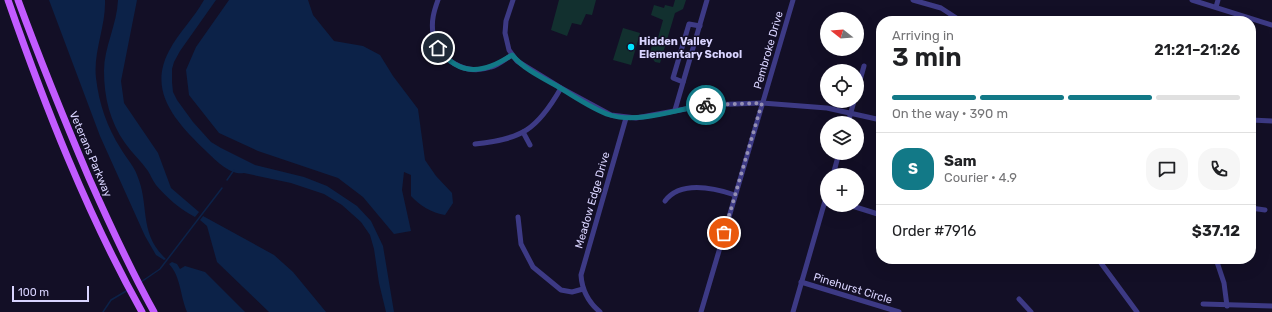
<!DOCTYPE html>
<meta charset="utf-8">
<style>
:root{--surface:#fff;--page:#f6f6f6;--text:#202124;--muted:#757577;--line:#e0e0e0;--accent:#127987}
body{margin:0;font-family:Rubik,sans-serif;background:var(--page);color:var(--text);height:100vh;display:flex;flex-direction:column;font-size:15px;white-space:nowrap}
*{box-sizing:border-box;margin:0}
p{font-size:13px;color:var(--muted)}
.icon{flex:none;width:22px;height:22px;fill:none;stroke:currentColor;stroke-width:2;stroke-linecap:round;stroke-linejoin:round}
.map{position:relative;flex:1;overflow:hidden}
.sheet{position:absolute;left:876px;top:16px;width:380px;height:248px;display:flex;flex-direction:column;background:var(--surface);border-radius:16px;box-shadow:0 4px 16px #0002}
.sheet>*{flex:none}
.needle{width:26px;rotate:287deg}
.controls{position:absolute;left:820px;top:12px;display:grid;gap:8px}
.controls a{display:grid;place-items:center;width:44px;height:44px;border-radius:50%;background:var(--surface);box-shadow:0 4px 16px #0002;font-size:20px}
.scale{position:absolute;left:12px;bottom:10px;width:77px;box-sizing:border-box;padding-left:4px;border:2px solid #d9d4ff;border-top:0;font-size:11px;line-height:14px;white-space:nowrap;color:#d9d4ff;-webkit-text-stroke:3px #130f26;paint-order:stroke}
.pin{position:absolute;display:grid;place-items:center;width:34px;height:34px;color:#fff;margin:-17px;border:2px solid #fff;border-radius:50%;box-shadow:0 1px 4px #0007}
.courier{position:absolute;display:grid;place-items:center;width:40px;height:40px;margin:-20px;border:3px solid #127987;border-radius:50%;background:#fff;color:#222;box-shadow:0 1px 5px #0007}
.head em{font-style:normal;font-weight:600}
.head div{display:flex;flex-direction:column-reverse}
.head{display:flex;align-items:center;justify-content:space-between;height:68px;padding:0 16px}
h1{font-size:26px;font-weight:600;line-height:30px}
.bar{display:grid;grid-template-columns:repeat(4,1fr);gap:6px 4px;align-content:center;height:48px;padding:0 16px}
.bar i{height:5px;border-radius:3px;background:var(--line)}
.bar .active{background:var(--accent)}
.bar p{grid-column:span 4}
.line{display:flex;align-items:center;gap:10px;padding:0 16px;border-top:1px solid var(--line)}
.line div{flex:1}
.round{display:grid;place-items:center;flex:none;width:42px;height:42px;border-radius:16px;background:var(--page)}
.map>svg:first-child{display:block}
</style>
<div class="map">
<svg width="1272" height="312" viewBox="0 0 1272 312">
<rect width="100%" height="100%" fill="#130f26"/>
<g fill="#12302f">
<path d="M559 0H596L592 15 586 14 581 25 572 23 567 36 551 30Z"/>
<path d="M675 0H686L683 9 675 13 660 63 655 62C651 57 649 50 653 44L656 45 663 20 651 15 654 5 664 8 665 5 673 7Z"/>
<path d="M623 28 640 33 631 65 613 60Z"/>
</g>
<g fill="#0c2248">
<path d="M49 0H105C106 26 93 52 96 78 99 104 107 127 121 149 126 158 134 166 137 175 150 205 138 233 166 259L164 260 156 255 145 236 100 136Z"/>
<path d="M118 0H137L121 81 124 103 158 153 171 188 199 212 195 217C181 210 166 197 156 185 153 181 151 176 148 171 141 161 132 153 125 143 110 122 104 97 104 71 104 47 117 25 118 0Z"/>
<path d="M204 0H216L180 51 174 62 172 69V82L173 92 177 100 193 122 211 142 221 148 255 165 304 177 327 186 357 206 371 221 383 246 394 312H386L379 283 374 249 370 235 361 222 342 205 324 194 291 183 244 173C231 176 214 159 206 151 177 123 147 92 169 51 179 32 194 18 204 0Z"/>
<path d="M229 0H308L313 15 334 41 363 46 380 55 393 76 418 109 425 160 436 176 452 193 453 203 445 215C432 213 419 205 411 196V175L404 172 402 190 411 231 394 234 363 197 338 178 258 151 219 133 189 95 186 70 196 47Z"/>
<path d="M203 216 274 255 293 272 326 312H269L217 262 207 226 200 220Z"/>
<path d="M172 262 177 264 180 269 185 266 205 272 245 312H187C180 295 181 277 169 264Z"/>
</g>
<g fill="none" stroke-linecap="round" stroke-linejoin="round">
<g stroke="#0c2248" stroke-width="1.5">
<path d="M227 180 234 170"/>
<path d="M141 282 160 269 222 188"/>
<path d="M103 312 111 300 128 290"/>
</g>
<g stroke="#3d3a85" stroke-width="5">
<path d="M438 0C434 11 431 21 433 33 437 60 466 76 491 67 499 65 505 59 512 55"/>
<path d="M513 0 506 21 505 33 509 50 517 61 561 88 611 115 636 118 707 105 762 103 827 108 881 120"/>
<path d="M913 0 941 8 961 21"/>
<path d="M1192 0 1272 25"/>
<path d="M1216 7 1218 0"/>
<path d="M683 82 673 78 689 24 700 26"/>
<path d="M857 91 864 66"/>
<path d="M675 110 707 0"/>
<path d="M1251 120 1272 121"/>
<path d="M848 123 854 101"/>
<path d="M523 132 530 145"/>
<path d="M475 144C522 139 537 130 561 88"/>
<path d="M833 175 839 153"/>
<path d="M665 201C681 180 714 188 735 195"/>
<path d="M849 205 881 215"/>
<path d="M1251 208 1265 210"/>
<path d="M518 217 521 244 533 267 561 290 572 292 583 289"/>
<path d="M1098 259 1137 312"/>
<path d="M1216 259 1224 283 1227 306"/>
<path d="M801 282 899 312"/>
<path d="M1019 299 1031 312"/>
<path d="M1203 304 1272 306"/>
<path d="M600 312C588 302 582 291 581 275L626 118"/>
<path d="M701 312 793 0"/>
<path d="M793 312 827 194"/>
</g>
<g stroke="#c25bff" stroke-width="7">
<path d="M8 0C45 106 87 214 142 312"/>
<path d="M18 0C40 60 64 119 89 178 109 223 130 269 154 312"/>
</g>
</g>
<g fill="none" stroke-linecap="round" stroke-linejoin="round">
<path stroke="#948fb3" stroke-width="4" stroke-dasharray="0 7.2" d="M706 105 762 103 724 233"/>
<path stroke="#127987" stroke-width="5" d="M438 48C460 78 485 73 512 55 524 69 541 77 557 86 574 96 592 109 610 115 638 124 678 109 706 105"/>
</g>
<circle fill="#00e5ff" stroke="#130f26" stroke-width="1.5" cx="631" cy="47" r="4"/>
<g text-anchor="middle" stroke-width="3" stroke-linejoin="round" paint-order="stroke">
<g font-size="11" font-weight="bold" fill="#d9d4ff" stroke="#130f26" text-anchor="start">
<text x="639" y="45">Hidden Valley<tspan x="639" dy="13">Elementary School</tspan></text>
</g>
<g font-size="11" fill="#d9d4ff" stroke="#130f26">
<text transform="translate(768 50) rotate(-74)" y="4">Pembroke Drive</text>
<text transform="translate(91 154) rotate(67)" y="4">Veterans Parkway</text>
<text transform="translate(592 200) rotate(-74)" y="4">Meadow Edge Drive</text>
<text transform="translate(853 288) rotate(17)" y="4">Pinehurst Circle</text>
</g>
</g>
</svg>
<div class="controls">
<a><svg class="needle" viewBox="-14 -14 28 28"><path d="M0-13l5 13h-10z" fill="#e53935"/><path d="M0 13l5-13h-10z" fill="#757577"/></svg></a>
<a><svg class="icon" aria-label="locate" viewBox="0 0 24 24"><circle cx="12" cy="12" r="6"/><path d="M12 2v4M12 18v4M2 12h4M18 12h4"/></svg></a>
<a><svg class="icon" aria-label="layers" viewBox="0 0 24 24"><path d="M12 4l9 5-9 5-9-5zM3 14l9 5 9-5"/></svg></a>
<a>+</a>
</div>
<div class="scale">100 m</div>
<div class="pin" style="left:724px;top:233px;background:#ea580c"><svg class="icon" aria-label="bag" viewBox="0 0 24 24"><path d="M5 8h14l-1 12H6zM9 8a3 3 0 0 1 6 0"/></svg></div>
<div class="pin" style="left:438px;top:48px;background:#1f2937"><svg class="icon" aria-label="home" viewBox="0 0 24 24"><path d="M3 11l9-7 9 7M6 9v11h12V9"/></svg></div>
<div class="courier" style="left:706px;top:105px"><svg class="icon" aria-label="bike" viewBox="0 0 24 24"><circle cx="6" cy="16" r="4"/><circle cx="18" cy="16" r="4"/><path d="M6 16l4-8h5l3 8M10 8l3 8H6M13 5h3"/></svg></div>
<section class="sheet">
<div class="head"><div><h1>3 min</h1><p>Arriving in</p></div><em>21:21–21:26</em></div>
<div class="bar"><i class="active"></i><i class="active"></i><i class="active"></i><i></i><p>On the way · 390 m</p></div>
<div class="line" style="height:72px"><b class="round" style="background:var(--accent);color:#fff">S</b><div><b>Sam</b><p>Courier · 4.9</p></div><a class="round"><svg class="icon" aria-label="chat" viewBox="0 0 24 24"><path d="M4 5h16v11H9l-5 4z"/></svg></a><a class="round"><svg class="icon" aria-label="phone" viewBox="0 0 24 24"><path d="M5 4h4l2 5-3 2q2 4 5 5l2-3 5 2v4C11 20 4 13 5 4z"/></svg></a></div>
<div class="line" style="height:52px"><div>Order #7916</div><b>$37.12</b></div>
</section>
</div>
